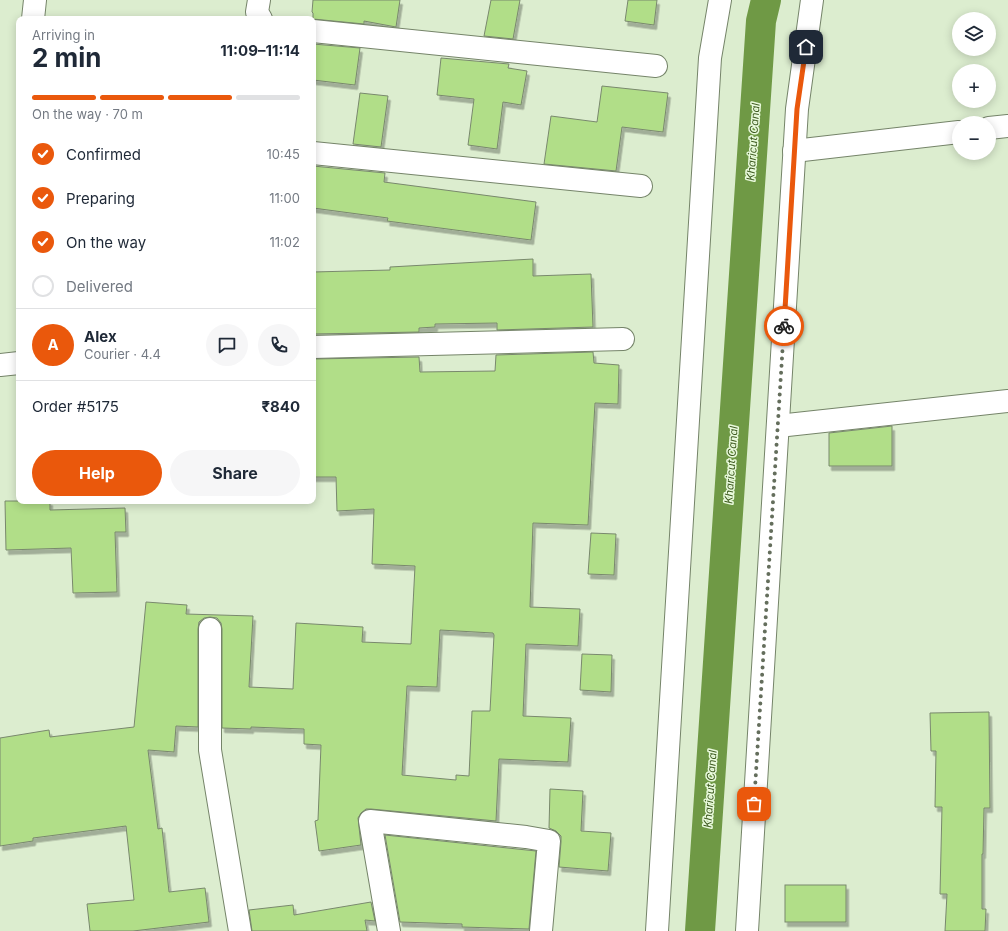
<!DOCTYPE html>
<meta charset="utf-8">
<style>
:root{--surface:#fff;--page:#f6f6f7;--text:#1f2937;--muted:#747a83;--line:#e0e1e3;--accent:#ea580c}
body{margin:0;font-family:Inter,sans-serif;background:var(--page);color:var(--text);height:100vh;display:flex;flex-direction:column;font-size:15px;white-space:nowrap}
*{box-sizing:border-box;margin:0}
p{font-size:13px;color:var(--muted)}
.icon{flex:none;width:22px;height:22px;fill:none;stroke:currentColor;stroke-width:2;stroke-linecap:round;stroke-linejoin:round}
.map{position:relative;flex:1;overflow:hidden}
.details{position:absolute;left:16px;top:16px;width:300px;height:488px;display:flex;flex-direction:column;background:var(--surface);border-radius:8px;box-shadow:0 2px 10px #0003}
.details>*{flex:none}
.fabs{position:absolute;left:952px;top:12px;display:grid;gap:8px}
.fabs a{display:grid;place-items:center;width:44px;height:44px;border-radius:50%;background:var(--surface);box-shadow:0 2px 10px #0003;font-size:20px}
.pin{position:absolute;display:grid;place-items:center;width:34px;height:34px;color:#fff;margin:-17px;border-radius:8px;box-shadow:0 2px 6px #0006}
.courier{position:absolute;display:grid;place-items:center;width:40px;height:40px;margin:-20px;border:3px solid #ea580c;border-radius:50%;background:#fff;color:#222;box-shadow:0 1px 5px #0007}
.overview em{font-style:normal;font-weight:700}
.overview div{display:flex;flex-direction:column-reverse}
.overview{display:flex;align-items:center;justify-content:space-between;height:68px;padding:0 16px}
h1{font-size:26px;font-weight:700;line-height:30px}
.bar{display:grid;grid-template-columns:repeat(4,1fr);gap:6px 4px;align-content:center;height:48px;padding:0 16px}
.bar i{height:5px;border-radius:3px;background:var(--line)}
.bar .on{background:var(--accent)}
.bar p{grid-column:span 4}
.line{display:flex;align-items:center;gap:10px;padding:0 16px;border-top:1px solid var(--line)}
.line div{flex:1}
.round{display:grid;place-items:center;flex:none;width:42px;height:42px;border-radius:21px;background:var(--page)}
ol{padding:0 16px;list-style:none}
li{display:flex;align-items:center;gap:12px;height:44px}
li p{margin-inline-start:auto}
li .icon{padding:4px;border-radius:50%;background:var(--accent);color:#fff;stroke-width:4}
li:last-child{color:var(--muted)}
li i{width:22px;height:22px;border:2px solid var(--line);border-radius:50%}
.cta{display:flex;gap:8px;margin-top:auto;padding:8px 16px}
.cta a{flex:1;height:46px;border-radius:24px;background:var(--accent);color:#fff;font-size:16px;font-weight:700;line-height:46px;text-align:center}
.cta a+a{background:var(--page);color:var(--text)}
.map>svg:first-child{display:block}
</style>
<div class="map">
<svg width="1008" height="931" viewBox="0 0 1008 931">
<defs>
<filter id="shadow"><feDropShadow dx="2.5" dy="4.5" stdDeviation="0" flood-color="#0004"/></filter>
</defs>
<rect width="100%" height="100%" fill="#dcedcf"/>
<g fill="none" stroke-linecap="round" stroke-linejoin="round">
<path stroke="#6f9945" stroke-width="30" d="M700 931 761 21 766 0"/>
</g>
<g fill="#b1de88" stroke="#79886d" fill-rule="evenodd" filter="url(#shadow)">
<path d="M313 0H400L396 27 364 21V24L313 19V13L312 12Z"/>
<path d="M491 0H520L513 39 484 36Z"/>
<path d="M628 0H657L654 25 625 21Z"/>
<path d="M313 44 360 48 355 85 313 80Z"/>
<path d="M441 58 509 64 508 68 527 71 521 105 503 102 497 149 468 145 474 99 437 95Z"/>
<path d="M602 86 668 93 663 132 622 127 616 171 544 164 551 116 597 122Z"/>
<path d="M360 93 388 96 381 147 353 144Z"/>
<path d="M313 166 385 173 384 182 536 202 531 240 387 221 388 218 313 208Z"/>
<path d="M533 259V276L591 274 593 327 497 330V323L435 324V327L419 328V332L313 334V272L390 270V267Z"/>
<path d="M593 352 594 363 619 365 618 404 595 403 588 525 533 523 530 607 580 609 578 646 526 644 523 716 571 718 568 762 499 759 496 821 371 809H366L361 813 358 818 361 845 319 851 315 821 318 820 321 745 304 744V729L251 727V729L222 728V629L221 623 217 618 210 617 204 618 199 622 198 629V727L176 726 174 752 148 750 158 829 162 828 169 892 205 888 209 922 133 931H90L87 904 134 900 126 826 33 838V841L0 846V738L49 730 50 737 134 727 146 602 187 605 186 614 253 616 249 687 293 689 296 623 363 627 362 642 411 644 415 566 372 564 374 509 337 511 336 477H313V359L419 357 420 372 495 371 496 355ZM440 630 493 633 494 635 490 711H472L469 776 456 775V780L402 775 407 686 437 687Z"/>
<path d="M892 426V466H829V433Z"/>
<path d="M5 501H50V510L125 508 126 532H115L117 592 73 593 71 548 6 550Z"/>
<path d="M591 533 616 534 614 575 588 574Z"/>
<path d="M582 654 612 655 611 692 580 690Z"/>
<path d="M989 712 990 808H984L983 854H982V909H986L985 931H945L947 894H940L942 807H935L936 751H931L930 713Z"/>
<path d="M550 789 583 791 581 831 611 833 608 871 559 867 561 842V836L556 831 549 828Z"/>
<path d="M385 835 536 851 529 929 462 927V924L400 922Z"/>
<rect x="785" y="885" width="61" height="37"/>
<path d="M371 902 375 921 365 920 367 931H252L249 910 293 905 294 915Z"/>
</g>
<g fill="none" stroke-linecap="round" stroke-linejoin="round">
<defs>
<g id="minor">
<path d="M259 0 257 12 261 19"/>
<path d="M33 19 35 0"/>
<path d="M313 31 656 66"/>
<path d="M989 128 1008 126"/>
<path d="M794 151 959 132"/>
<path d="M313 153 641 186"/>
<path d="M313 347 623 339"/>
<path d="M0 365 19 363"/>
<path d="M778 426 1008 401"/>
<path d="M210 629V750L240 931"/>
<path d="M389 931 370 821 526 837 549 841 541 931"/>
</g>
<g id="tertiary">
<path d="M657 931 710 58 720 0"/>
<path d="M747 931 797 109 812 0"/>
</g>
</defs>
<use href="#minor" stroke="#758469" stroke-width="24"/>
<use href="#tertiary" stroke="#758469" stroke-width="24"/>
<use href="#minor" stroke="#fff" stroke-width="22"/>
<use href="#tertiary" stroke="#fff" stroke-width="22"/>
</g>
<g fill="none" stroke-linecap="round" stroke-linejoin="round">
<path stroke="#646e5c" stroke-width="4" stroke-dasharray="0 7.2" d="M754 804 784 326"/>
<path stroke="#ea580c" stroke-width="5" d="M784 326 797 109 806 47"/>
</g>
<g text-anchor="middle" stroke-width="3" stroke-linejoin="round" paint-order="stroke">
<g font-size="11" font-style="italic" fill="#3e5b20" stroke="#e9fadc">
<text transform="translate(753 142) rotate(-86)" y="4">Kharicut Canal</text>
<text transform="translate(731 465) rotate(-86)" y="4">Kharicut Canal</text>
<text transform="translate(710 789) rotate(-86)" y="4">Kharicut Canal</text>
</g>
</g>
</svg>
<div class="fabs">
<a><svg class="icon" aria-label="layers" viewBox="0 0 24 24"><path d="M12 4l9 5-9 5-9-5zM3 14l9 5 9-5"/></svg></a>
<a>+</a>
<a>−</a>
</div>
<div class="pin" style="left:754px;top:804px;background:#ea580c"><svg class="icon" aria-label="bag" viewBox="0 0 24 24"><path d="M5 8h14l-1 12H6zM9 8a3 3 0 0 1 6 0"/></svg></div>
<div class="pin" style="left:806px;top:47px;background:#1f2937"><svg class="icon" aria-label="home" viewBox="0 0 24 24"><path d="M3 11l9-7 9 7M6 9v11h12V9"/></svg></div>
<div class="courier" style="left:784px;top:326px"><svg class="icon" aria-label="bike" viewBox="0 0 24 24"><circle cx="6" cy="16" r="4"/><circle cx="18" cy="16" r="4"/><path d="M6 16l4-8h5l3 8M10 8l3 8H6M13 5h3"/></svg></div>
<section class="details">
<div class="overview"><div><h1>2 min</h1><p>Arriving in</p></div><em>11:09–11:14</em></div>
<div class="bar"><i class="on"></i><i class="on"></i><i class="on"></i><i></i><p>On the way · 70 m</p></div>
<ol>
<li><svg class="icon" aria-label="check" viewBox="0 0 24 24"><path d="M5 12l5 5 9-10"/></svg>Confirmed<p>10:45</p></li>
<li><svg class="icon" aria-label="check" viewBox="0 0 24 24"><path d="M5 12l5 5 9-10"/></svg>Preparing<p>11:00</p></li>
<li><svg class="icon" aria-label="check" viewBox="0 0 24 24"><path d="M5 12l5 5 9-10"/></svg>On the way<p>11:02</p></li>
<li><i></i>Delivered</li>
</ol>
<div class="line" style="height:72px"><b class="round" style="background:var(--accent);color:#fff">A</b><div><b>Alex</b><p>Courier · 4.4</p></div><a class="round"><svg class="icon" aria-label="chat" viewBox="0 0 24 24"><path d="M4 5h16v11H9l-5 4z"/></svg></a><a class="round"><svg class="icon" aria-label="phone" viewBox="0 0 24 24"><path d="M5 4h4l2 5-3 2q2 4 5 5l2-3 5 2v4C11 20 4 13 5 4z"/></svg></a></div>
<div class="line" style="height:52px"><div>Order #5175</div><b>₹840</b></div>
<div class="cta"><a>Help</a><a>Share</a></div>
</section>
</div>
